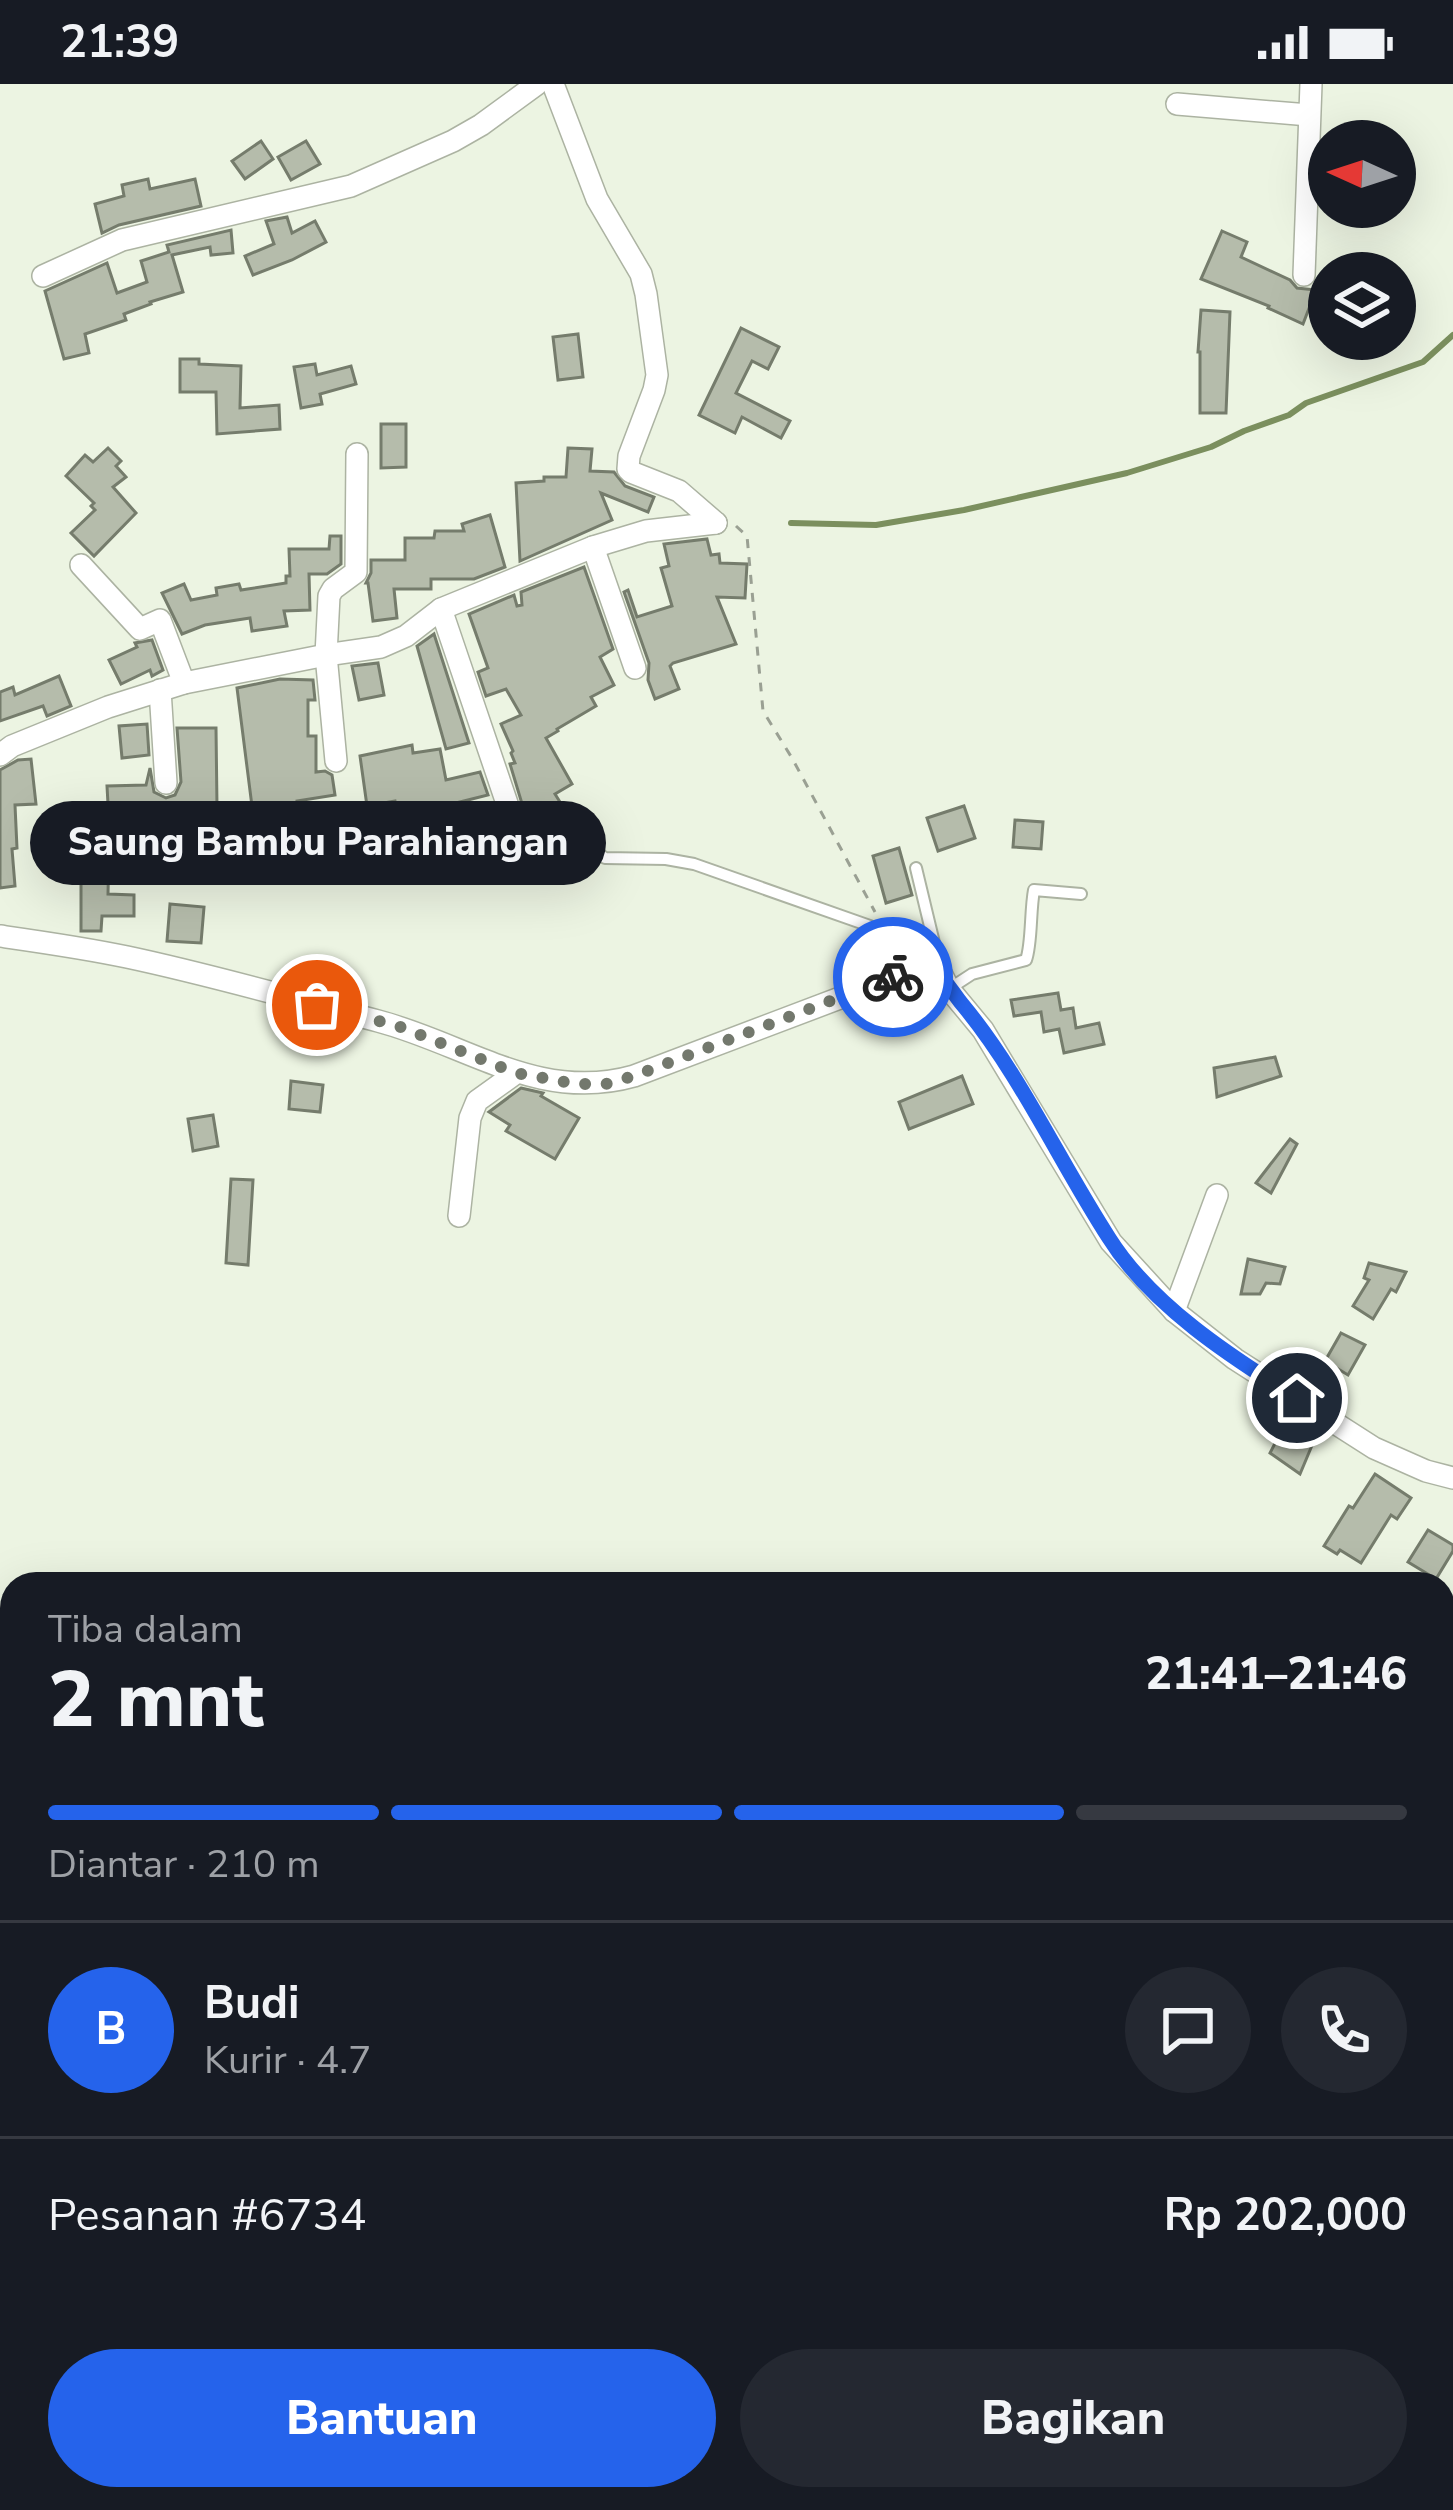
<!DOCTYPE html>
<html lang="id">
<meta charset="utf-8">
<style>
:root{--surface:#171b24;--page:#242831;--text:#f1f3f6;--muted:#9ea1a6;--line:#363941;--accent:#2563eb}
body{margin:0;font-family:"Nunito Sans",sans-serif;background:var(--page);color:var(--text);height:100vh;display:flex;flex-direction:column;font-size:45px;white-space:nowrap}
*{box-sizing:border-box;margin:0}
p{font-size:39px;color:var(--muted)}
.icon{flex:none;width:66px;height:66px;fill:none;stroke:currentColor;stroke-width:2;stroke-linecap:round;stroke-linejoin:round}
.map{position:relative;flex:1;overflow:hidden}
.drawer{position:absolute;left:0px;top:1488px;width:1455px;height:939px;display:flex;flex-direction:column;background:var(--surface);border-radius:36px 36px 0 0;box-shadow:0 12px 48px #0002}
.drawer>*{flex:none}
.needle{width:78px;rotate:273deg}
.tools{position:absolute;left:1308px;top:36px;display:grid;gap:24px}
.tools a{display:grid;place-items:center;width:108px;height:108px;border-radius:50%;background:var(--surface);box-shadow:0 12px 48px #0002;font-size:60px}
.pin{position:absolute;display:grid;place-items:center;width:102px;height:102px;color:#fff;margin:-51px;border:6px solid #fff;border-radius:50%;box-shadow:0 3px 12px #0007}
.courier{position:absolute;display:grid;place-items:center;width:120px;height:120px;margin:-60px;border:9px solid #2563eb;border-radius:50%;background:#fff;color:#222;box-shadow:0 3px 15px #0007}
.bubble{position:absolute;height:84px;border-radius:42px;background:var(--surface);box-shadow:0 12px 48px #0002;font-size:39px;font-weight:800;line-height:84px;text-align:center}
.overview em{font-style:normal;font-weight:800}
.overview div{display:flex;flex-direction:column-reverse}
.overview{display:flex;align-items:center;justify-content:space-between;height:204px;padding:0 48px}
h1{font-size:78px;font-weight:800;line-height:90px}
.bar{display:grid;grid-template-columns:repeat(4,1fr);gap:18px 12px;align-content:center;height:144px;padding:0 48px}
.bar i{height:15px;border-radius:9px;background:var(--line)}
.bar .on{background:var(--accent)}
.bar p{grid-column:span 4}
.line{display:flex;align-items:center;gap:30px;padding:0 48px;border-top:3px solid var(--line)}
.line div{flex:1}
.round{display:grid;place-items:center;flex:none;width:126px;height:126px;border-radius:63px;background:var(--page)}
.button{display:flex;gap:24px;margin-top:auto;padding:24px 48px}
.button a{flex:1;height:138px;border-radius:72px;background:var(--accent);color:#fff;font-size:48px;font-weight:800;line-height:138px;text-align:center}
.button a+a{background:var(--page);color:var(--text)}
.status{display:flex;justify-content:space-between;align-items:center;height:84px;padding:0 60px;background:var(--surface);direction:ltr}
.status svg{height:33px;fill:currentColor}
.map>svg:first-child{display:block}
</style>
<div class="status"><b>21:39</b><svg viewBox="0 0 49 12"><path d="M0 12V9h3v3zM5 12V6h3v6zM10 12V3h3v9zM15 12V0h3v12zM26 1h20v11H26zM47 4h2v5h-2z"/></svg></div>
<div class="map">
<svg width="1453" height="2426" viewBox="0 0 1453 2426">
<rect width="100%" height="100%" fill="#ecf4e2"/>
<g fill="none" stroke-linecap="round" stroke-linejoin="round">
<path stroke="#7b8f5e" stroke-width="6" d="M791 439 876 441 964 426 1127 389 1211 363 1244 347 1289 331 1306 319 1423 278 1453 251"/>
<g stroke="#9ab673" stroke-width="36">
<path d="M1443 2138 1453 2137"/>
<path d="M707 2426 720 2415"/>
</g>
</g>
<g fill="#b5bcab" stroke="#757c6c" stroke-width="3">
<path d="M261 57 273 75 245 95 232 77Z"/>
<path d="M306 57 320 80 291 96 278 73Z"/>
<path d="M148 95 150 105 195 95 201 122 119 141 102 149 95 120 124 112 122 101Z"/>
<path d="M287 133 292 149 315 137 326 158 292 176 253 191 245 172 274 160 266 137Z"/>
<path d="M231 146 233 169 211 171 210 163 172 171 183 208 150 218 151 220 124 230 126 236 85 250 89 269 64 275 45 207 107 179 117 209 147 198 141 177 169 168 167 161Z"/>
<path d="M1222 147 1247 158 1241 173 1290 196 1297 204 1316 206 1303 240 1268 224 1269 222 1201 195Z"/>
<path d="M1201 226 1230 228 1226 329H1200V268H1198Z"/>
<path d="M741 244 779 263 768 285 752 277 736 309 790 337 781 354 742 333 735 349 699 331Z"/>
<path d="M578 250 583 293 558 296 553 253Z"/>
<path d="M180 275H199V280L241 282 240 324 279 321 280 345 217 350 216 308H180Z"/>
<path d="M315 280 317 291 351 282 356 300 320 310 322 320 301 324 294 283Z"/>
<path d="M381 340H406V383L381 384Z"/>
<path d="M108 364 121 377 116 382 126 393 113 403 136 429 94 472 71 449 95 426 91 422 94 419 66 392 85 371 93 378Z"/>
<path d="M568 364 592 365 590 387 614 388 625 402 654 413 648 428 601 409 612 436 520 477 516 399 544 397V393H566Z"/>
<path d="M490 431 505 483 474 495H431V505H394L397 534 373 537 368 499H366L371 489V476H405V454H434L435 447H464L462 440Z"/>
<path d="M330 452H341V480L327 490H309L310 526 284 527 287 542 252 547 250 534 205 541 182 550 162 509 184 500 191 516 217 511 216 504 239 500 241 506 286 499V492H290L289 465H329Z"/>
<path d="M707 455 711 471 719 470 720 479 747 480 745 514 717 513 736 560 673 579 670 582 679 605 655 615 648 596 649 579 624 508 628 506 637 533 672 522 661 484 669 482 664 460Z"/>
<path d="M584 483 613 565 600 573 614 601 591 613 596 622 557 645 558 647 546 654 572 700 555 710 560 718 555 726 529 743 510 680 515 679 511 669 513 667 501 640 521 631 506 605 486 612 478 588 488 584 469 530 514 511 517 522 522 521 521 508Z"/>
<path d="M434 550 469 659 446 665 417 562Z"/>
<path d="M152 556 163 586 152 592 150 586 121 600 109 576 137 563 135 559Z"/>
<path d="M378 579 384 611 359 616 352 582Z"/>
<path d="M59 592 71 622 47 632 43 622 0 637V608L13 603 15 611Z"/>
<path d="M280 595 313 596 315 616H308V652H316V688L325 687 332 691 335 711 297 717 299 743 255 746 237 604Z"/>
<path d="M147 640 149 671 122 674 119 642Z"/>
<path d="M177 644H216L217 723 221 722V743H154L153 747 135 742 141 719 108 720 107 702 146 701 150 684 154 708 166 714 175 711 181 698Z"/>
<path d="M412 661 413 669 440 665 446 696 480 688 488 711 452 720 453 730 399 739 395 717 367 722 360 672Z"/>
<path d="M31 675 36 720 15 721 17 764 12 765 15 802 0 804V686L18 676Z"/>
<path d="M99 721 100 761H109L108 810 134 811V832H102L101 847H81V795H63L62 722Z"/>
<path d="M964 722 975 754 938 767 927 734Z"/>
<path d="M1015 736 1043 738 1041 765 1013 763Z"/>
<path d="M899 764 912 811 886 819 873 772Z"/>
<path d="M170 820 204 823 201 859 167 857Z"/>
<path d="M1058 909 1061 926 1073 924 1076 944 1099 939 1104 960 1064 969 1059 945 1044 948 1041 928 1014 932 1011 916Z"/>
<path d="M1275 973 1281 992 1217 1013 1214 984Z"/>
<path d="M962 992 973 1020 909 1045 899 1018Z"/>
<path d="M291 997 323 1001 320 1028 289 1025Z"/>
<path d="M521 1004 543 1009 541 1012 579 1034 555 1075 506 1047 510 1041 489 1028Z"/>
<path d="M213 1031 218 1062 193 1067 188 1035Z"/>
<path d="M1290 1055 1297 1060 1271 1109 1256 1099Z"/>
<path d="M231 1095 253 1096 248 1181 226 1179Z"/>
<path d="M1248 1175 1285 1183 1280 1200 1266 1199 1260 1210H1241Z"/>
<path d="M1369 1179 1406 1188 1396 1208 1391 1205 1373 1235 1353 1222 1369 1196 1364 1194Z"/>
<path d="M1341 1249 1365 1261 1348 1291 1325 1277Z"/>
<path d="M1279 1323 1307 1339 1299 1352 1313 1359 1300 1390 1270 1369 1284 1342 1275 1337Z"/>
<path d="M1375 1390 1411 1414 1397 1435 1391 1431 1361 1479 1340 1466 1337 1470 1324 1462 1349 1422 1353 1424Z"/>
<path d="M1428 1446 1453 1461V1467L1436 1495 1408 1478Z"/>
</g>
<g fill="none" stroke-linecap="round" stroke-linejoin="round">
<defs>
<g id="lane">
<path d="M565 726 581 753 593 766 605 774 666 775 694 780 870 842 898 892"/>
<path d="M916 784 941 888"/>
<path d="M949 905 972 890 1026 876C1032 860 1030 827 1034 806L1081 810"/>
</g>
<g id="street">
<path d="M553 0 597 115 641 190 646 210 657 291 654 306 629 372 628 385 631 388 679 407 716 439"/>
<path d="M1177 20 1309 31"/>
<path d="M1304 191 1311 0"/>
<path d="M43 192 122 156 351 102 453 57 481 41 537 0"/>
<path d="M593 463 635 584"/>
<path d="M81 481 140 545 160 536 184 599"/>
<path d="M441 525 514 740"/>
<path d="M160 606 166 699"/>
<path d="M0 671 12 662 108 623 184 599 326 571 381 563 406 552 441 525 593 463 646 447 716 439"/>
<path d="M336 677 326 571 329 512 333 505 356 488 357 370"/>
<path d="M0 852C42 858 85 864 127 873 212 891 295 915 378 937 466 960 539 1019 634 992L898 892 933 886 942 891 949 905 983 946 1111 1158 1174 1227 1235 1275 1374 1364 1426 1387 1453 1394"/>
<path d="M459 1132 470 1034 477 1017 516 989"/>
<path d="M1174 1227 1217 1111"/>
</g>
</defs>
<use href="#lane" stroke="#acb3a2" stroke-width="14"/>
<use href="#street" stroke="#acb3a2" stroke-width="24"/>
<g stroke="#9aa093" stroke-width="3" stroke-dasharray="9 9" stroke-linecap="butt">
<path d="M736 442 747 452 763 627 792 674 875 828"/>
<path d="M510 2415 512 2426"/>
<path d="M192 2426 198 2415"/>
</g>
<use href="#lane" stroke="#fff" stroke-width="10"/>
<use href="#street" stroke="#fff" stroke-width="21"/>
</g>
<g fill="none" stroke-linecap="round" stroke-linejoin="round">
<path stroke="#73786d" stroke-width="12" stroke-dasharray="0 21.6" d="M317 921 398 942 516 989 576 1000H606L634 992 893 893"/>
<path stroke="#2563eb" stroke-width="15" d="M893 893 933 886C945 894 953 909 962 920 1021 991 1059 1077 1109 1154 1151 1221 1231 1273 1297 1314"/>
</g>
</svg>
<div class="tools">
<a><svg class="needle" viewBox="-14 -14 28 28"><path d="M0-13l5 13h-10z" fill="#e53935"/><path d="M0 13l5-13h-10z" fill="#9ea1a6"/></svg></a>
<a><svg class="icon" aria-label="layers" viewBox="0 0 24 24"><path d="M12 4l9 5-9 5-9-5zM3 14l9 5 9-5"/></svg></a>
</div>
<div class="pin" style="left:317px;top:921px;background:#ea580c"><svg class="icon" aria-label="bag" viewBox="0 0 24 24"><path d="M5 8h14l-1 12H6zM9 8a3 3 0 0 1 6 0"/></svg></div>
<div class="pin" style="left:1297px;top:1314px;background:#1f2937"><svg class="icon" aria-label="home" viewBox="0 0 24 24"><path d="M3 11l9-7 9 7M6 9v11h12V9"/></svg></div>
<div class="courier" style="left:893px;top:893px"><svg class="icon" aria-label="bike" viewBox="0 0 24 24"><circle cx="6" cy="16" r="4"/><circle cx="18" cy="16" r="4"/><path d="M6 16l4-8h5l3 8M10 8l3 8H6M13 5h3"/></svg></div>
<div class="bubble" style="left:30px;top:717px;width:576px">Saung Bambu Parahiangan</div>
<section class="drawer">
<div class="overview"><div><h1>2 mnt</h1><p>Tiba dalam</p></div><em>21:41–21:46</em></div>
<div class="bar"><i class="on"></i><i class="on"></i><i class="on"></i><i></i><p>Diantar · 210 m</p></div>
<div class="line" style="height:216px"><b class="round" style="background:var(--accent);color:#fff">B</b><div><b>Budi</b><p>Kurir · 4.7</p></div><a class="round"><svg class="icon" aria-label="chat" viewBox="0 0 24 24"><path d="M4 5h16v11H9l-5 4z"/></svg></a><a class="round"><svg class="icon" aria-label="phone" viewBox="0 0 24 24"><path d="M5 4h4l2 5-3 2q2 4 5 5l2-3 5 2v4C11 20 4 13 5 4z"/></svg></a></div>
<div class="line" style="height:156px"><div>Pesanan #6734</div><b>Rp 202,000</b></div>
<div class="button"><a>Bantuan</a><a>Bagikan</a></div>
</section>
</div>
